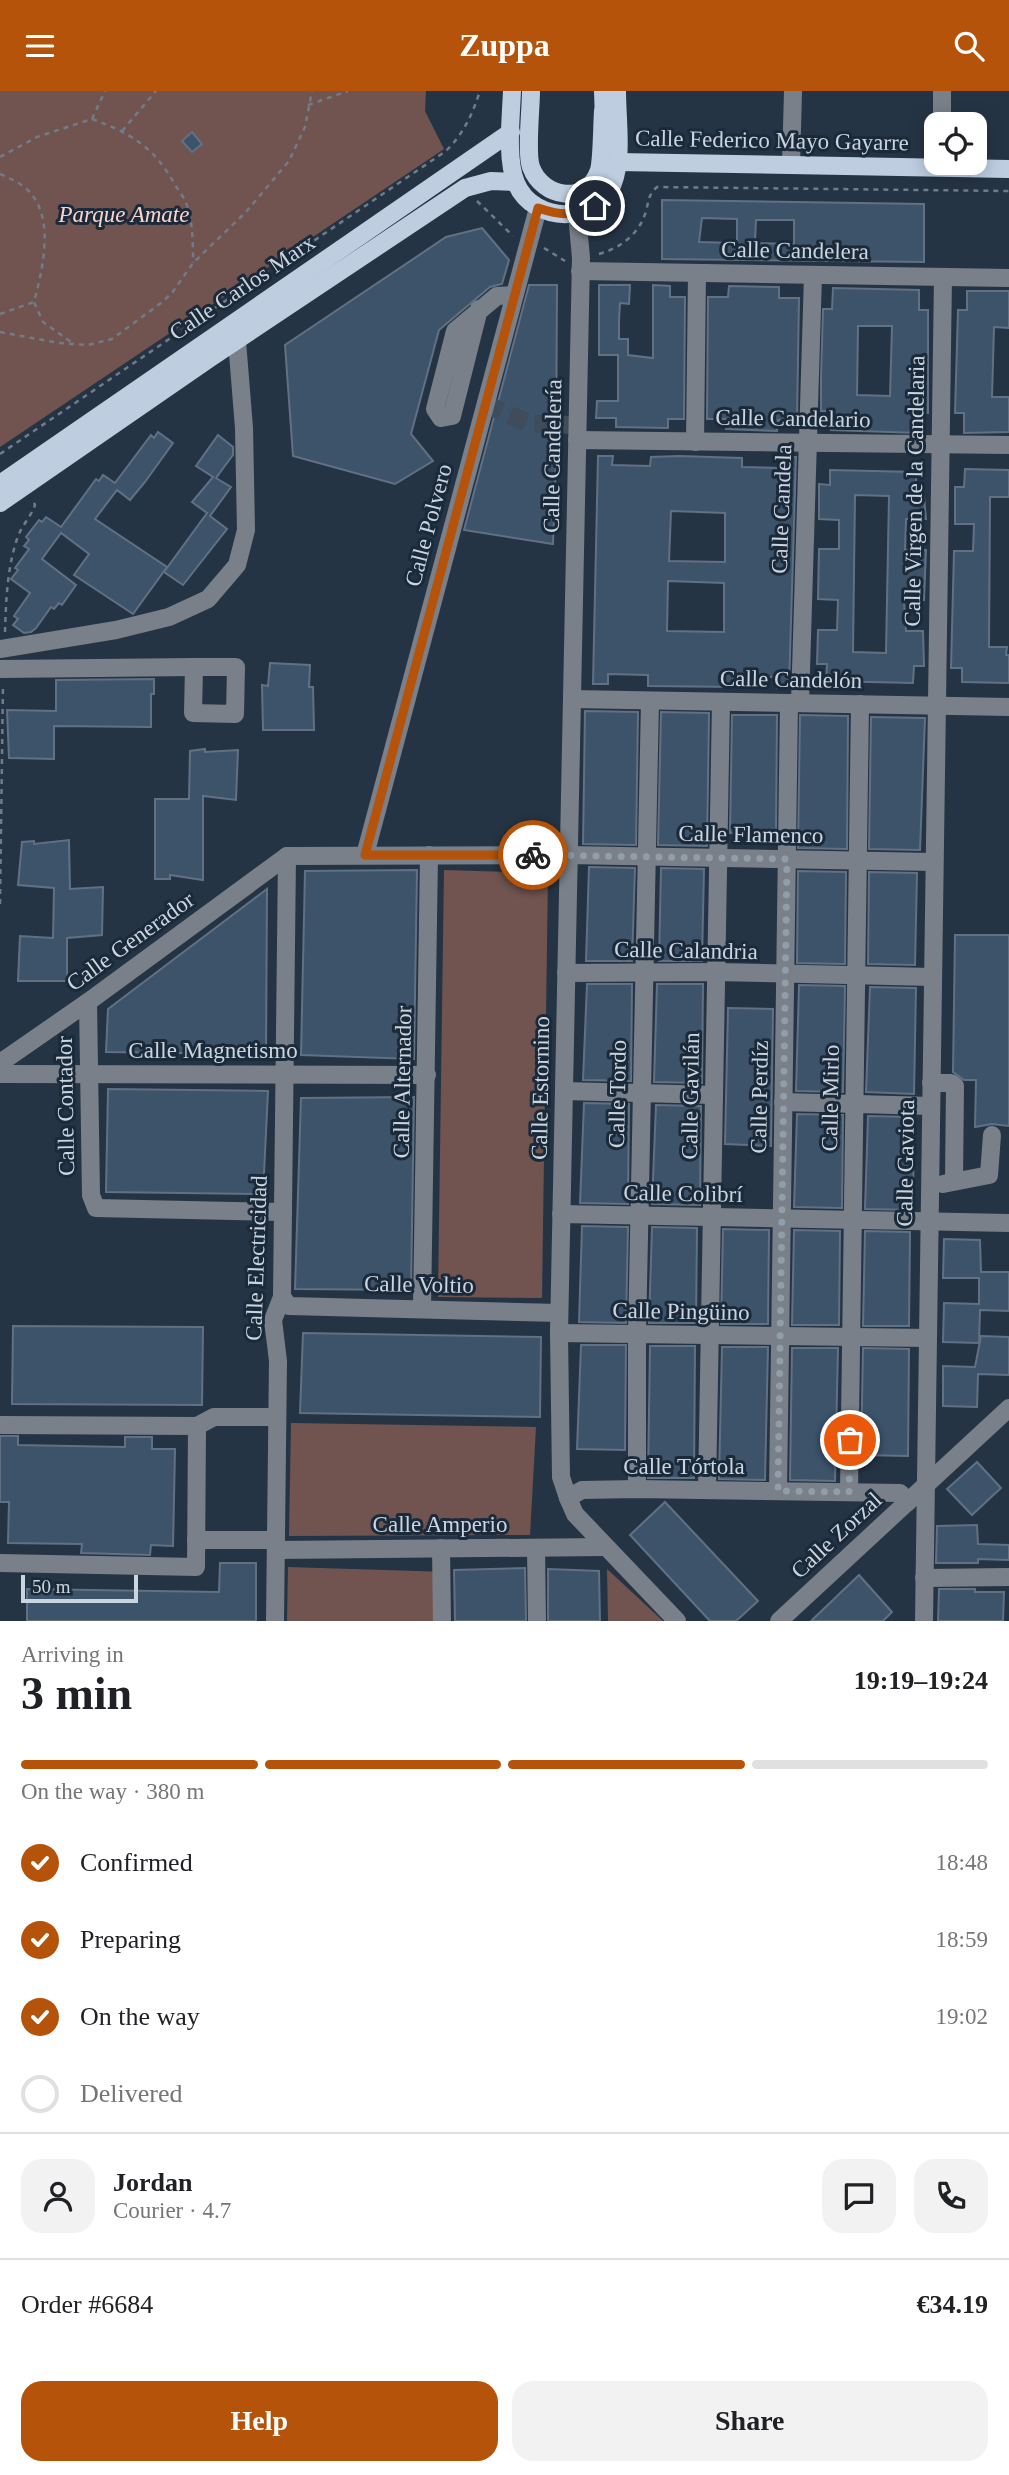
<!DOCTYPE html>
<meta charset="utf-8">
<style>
:root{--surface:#fff;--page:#f2f2f2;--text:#202124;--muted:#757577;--line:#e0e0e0;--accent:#b45309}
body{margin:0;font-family:"Times New Roman",serif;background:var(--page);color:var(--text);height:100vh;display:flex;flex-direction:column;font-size:26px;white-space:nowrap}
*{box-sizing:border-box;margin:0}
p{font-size:23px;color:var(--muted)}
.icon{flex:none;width:38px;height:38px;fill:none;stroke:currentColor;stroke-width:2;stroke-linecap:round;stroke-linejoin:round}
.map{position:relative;height:1530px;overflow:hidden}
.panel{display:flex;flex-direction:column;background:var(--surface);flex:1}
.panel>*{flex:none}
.tools{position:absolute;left:924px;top:21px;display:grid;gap:14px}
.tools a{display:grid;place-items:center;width:63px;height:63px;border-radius:14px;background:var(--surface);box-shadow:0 4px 18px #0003;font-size:35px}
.scale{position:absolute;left:21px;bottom:18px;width:117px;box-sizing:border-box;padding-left:7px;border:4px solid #cbd5df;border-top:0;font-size:19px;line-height:24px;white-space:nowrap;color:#cbd5df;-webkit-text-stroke:5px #1b2a3a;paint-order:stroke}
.pin{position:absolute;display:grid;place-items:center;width:60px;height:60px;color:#fff;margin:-30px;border:4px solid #fff;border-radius:50%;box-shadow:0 2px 7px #0007}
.courier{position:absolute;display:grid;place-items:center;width:70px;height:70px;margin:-35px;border:5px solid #b45309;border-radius:50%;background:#fff;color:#222;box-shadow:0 2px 9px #0007}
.summary em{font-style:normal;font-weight:800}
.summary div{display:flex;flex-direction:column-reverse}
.summary{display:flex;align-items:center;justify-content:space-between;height:119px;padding:0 21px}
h1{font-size:46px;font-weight:800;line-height:52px}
.bar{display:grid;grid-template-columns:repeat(4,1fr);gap:10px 7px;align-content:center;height:84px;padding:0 21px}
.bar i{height:9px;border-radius:5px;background:var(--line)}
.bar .active{background:var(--accent)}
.bar p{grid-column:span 4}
.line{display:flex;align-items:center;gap:18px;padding:0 21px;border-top:2px solid var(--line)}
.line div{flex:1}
.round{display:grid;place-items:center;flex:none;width:74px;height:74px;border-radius:21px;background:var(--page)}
ol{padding:0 21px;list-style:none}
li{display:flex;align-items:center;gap:21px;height:77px}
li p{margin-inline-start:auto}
li .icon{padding:7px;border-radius:50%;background:var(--accent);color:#fff;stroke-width:4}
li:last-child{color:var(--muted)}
li i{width:38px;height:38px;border:4px solid var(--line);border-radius:50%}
.primary-button{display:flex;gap:14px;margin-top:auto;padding:14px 21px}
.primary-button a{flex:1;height:80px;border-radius:21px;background:var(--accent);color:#fff;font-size:28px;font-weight:800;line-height:80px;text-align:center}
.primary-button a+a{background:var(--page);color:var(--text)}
header{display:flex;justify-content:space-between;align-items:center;height:91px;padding:0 21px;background:var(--accent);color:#fff;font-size:32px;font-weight:800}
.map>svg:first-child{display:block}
</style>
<header><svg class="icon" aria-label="menu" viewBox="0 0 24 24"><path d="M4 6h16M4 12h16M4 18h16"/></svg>Zuppa<svg class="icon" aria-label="search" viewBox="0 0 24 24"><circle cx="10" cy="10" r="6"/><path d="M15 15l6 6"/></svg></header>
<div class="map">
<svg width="1009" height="1530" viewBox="0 0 1009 1530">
<rect width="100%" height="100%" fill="#253444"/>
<g fill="#71544f">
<path d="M0 0H426L425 20 444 58 0 356Z"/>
<path d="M444 779 548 782 542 1207 438 1206Z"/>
<path d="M291 1332 536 1336 530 1444 289 1445Z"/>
<path d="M288 1476 448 1481V1530H287Z"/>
<path d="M607 1478 663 1530H608Z"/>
</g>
<g fill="#3d536a" stroke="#607184" stroke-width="2" fill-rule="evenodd">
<path d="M192 41 202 53 192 61 182 50Z"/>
<path d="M662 109 924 113V171L662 168ZM702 127 737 128V152L699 151ZM756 129H794V153L755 152Z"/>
<path d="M482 137 509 169 502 193 490 196 439 239 411 343 433 370 395 393 293 365 285 254 446 146Z"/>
<path d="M529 194H557L556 368 553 453 464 439Z"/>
<path d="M599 194H630L629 213 620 212 619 230V248H628V264L653 267V194L670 195V206H685L684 328H668V337L616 336V327H596L597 310H618V264H599Z"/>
<path d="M729 195 779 196V207H799L797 330 778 329 777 340 726 338 727 328H707L708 206H728Z"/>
<path d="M833 197 919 199V219H928V322L918 321V342L831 339V320H821V286L823 218H832ZM858 235H892L890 305 857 304Z"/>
<path d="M967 200H1009V237L994 236 992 306H1009V341L964 342V322H955L958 219H967Z"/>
<path d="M158 341 173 352 145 391 130 409 117 399 95 428 167 476 133 523 74 484 89 463 61 442 42 468 76 494 62 514 59 512 54 518 51 516 36 537 31 541 24 542 13 534 18 528 14 525 30 502 11 488 18 479 15 477 29 458 24 455 29 449 26 446 39 429 42 431 46 426 61 436 96 388 99 390 103 384 115 392 151 344 154 347Z"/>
<path d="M218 344 233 356V364L216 387 231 396 210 425 227 438 183 494 164 481 207 422 192 411 213 386 196 375Z"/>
<path d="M598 365H613L612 374 650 375 651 366 679 365 742 367V376L780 377 781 366H796L789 597H777V586H738L737 596 648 595V584L608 583V593H593ZM671 420 725 422V471L669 470ZM668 490 724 492V541L667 540Z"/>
<path d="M965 378 1009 379V406H990L989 556H1007L1006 564H1009V592L962 591V577H951L954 460H973L974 433H955V396H964Z"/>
<path d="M830 379 916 381V395H923L926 428H906L905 459H926L924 509 904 510 906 540H923L924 575H914L913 592 826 590 827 573H817L818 539H837L838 509 818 508 819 458H839V429L819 428V393L830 394ZM855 404 889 405 886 562 853 561Z"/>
<path d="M270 572 310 574 309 596H313L314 639H263L262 594 268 595Z"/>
<path d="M154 588V603H151V636L54 635V668L9 667 7 619 56 620V589Z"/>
<path d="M585 620 638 621 636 754 583 753Z"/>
<path d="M661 621 709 622 707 755 658 754Z"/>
<path d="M732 624H777L776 743 730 742Z"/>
<path d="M800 624 848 625 847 758 798 757Z"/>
<path d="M871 626 925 627 920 759 869 758Z"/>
<path d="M205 658V661L238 659 236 709 203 705V789L170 784V788H155V708H189L190 660Z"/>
<path d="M69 749 70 798 103 796 102 844 67 847V890H18L20 845 53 847 54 797 18 794 22 751 34 750V753Z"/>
<path d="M589 776 635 777 632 870H586Z"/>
<path d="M661 777 704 778 702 870H659Z"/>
<path d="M417 779 414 968 301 964 305 780Z"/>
<path d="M798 780 846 781 845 873 797 872Z"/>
<path d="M869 781 917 782 915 874 868 873Z"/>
<path d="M267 798 266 963 106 961 108 918Z"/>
<path d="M955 844H1009V1035L992 1033 975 1036 976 989H964L953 981Z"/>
<path d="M587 893H632L631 990 583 989Z"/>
<path d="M657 893H703L702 992 654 991Z"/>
<path d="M799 894 845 895 843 1001 796 1000Z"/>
<path d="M870 896 916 897 914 1003 866 1001Z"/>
<path d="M728 917 773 918 771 1055 725 1053Z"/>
<path d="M108 998 268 1000 263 1103 106 1101Z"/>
<path d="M414 1006 411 1199 295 1198 301 1007Z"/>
<path d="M584 1012 629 1013 628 1113 580 1112Z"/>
<path d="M656 1014 701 1015 700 1114 652 1113Z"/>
<path d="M797 1023 843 1024 842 1117 794 1116Z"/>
<path d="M868 1025 914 1026 913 1119 865 1118Z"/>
<path d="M582 1135 628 1136 626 1232 579 1231Z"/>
<path d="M652 1136 697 1137 696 1232H649Z"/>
<path d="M723 1138 769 1139 768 1233H721Z"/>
<path d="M794 1139 840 1140 839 1234H792Z"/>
<path d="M865 1140 910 1141 909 1235H863Z"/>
<path d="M944 1148 980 1149 981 1181H1009V1220L980 1219 979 1252 943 1251 944 1212 979 1213V1187H943Z"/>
<path d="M13 1235 203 1236 202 1314 12 1313Z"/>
<path d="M303 1242 541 1246 540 1326 300 1322Z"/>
<path d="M981 1245 1009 1246V1284L978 1283 977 1316 943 1315V1275L975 1276Z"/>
<path d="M581 1254H626L625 1359 577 1358Z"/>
<path d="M650 1255H695L694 1387H648Z"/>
<path d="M722 1256H768L765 1389 719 1388Z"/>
<path d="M792 1257H838L835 1390 790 1389Z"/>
<path d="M863 1257 909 1258 908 1365 861 1364Z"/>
<path d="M0 1345H18V1354L125 1356V1346H152V1358H175L173 1455 151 1454 150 1464 81 1462 82 1453 8 1452 9 1411H0Z"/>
<path d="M977 1371 1001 1397 972 1424 947 1398Z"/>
<path d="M665 1411 758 1510 736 1530H710L630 1444Z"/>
<path d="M977 1434 978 1453 1009 1454V1469L978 1468V1472H936L937 1435Z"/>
<path d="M220 1472H256V1530H27V1498L219 1501Z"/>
<path d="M525 1477 526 1530H455L454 1479Z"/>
<path d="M548 1478 599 1480 600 1530H548Z"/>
<path d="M859 1484 892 1521 883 1530H811Z"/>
<path d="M939 1498H975V1501H1004L1003 1530H938Z"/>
</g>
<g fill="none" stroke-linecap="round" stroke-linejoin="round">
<path stroke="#3e4c5b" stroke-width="18" stroke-dasharray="18 9" stroke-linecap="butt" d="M485 313 530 333 578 334"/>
<g stroke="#707c8a" stroke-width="2.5" stroke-dasharray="5 5" stroke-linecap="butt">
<path d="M308 14 348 0"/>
<path d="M92 28C131 42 155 57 175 94 180 101 186 109 188 118 193 135 193 154 193 172"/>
<path d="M122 40 156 0"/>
<path d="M0 66 37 46 92 28 105 0"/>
<path d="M0 83C7 86 14 89 20 93 58 117 43 177 34 211L43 231 74 253"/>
<path d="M477 110 513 145"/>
<path d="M544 157 565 170"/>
<path d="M599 163C621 157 640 142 646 120 649 109 648 104 657 96L1009 100"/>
<path d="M0 223 34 211"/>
<path d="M0 241 59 252 88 254 112 248 161 212 172 202 193 172 246 121 289 70 305 36 312 0"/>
<path d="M0 363 446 60C464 42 472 24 480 0"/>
<path d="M5 541C6 510 7 478 17 448 21 435 31 426 35 414L32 408"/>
<path d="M0 813 3 593"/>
</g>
<g stroke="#798089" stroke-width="18">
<path d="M942 0V33"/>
<path d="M791 74 793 0"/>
<path d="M577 123 581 167 559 1242 561 1386 568 1407 575 1423 677 1530"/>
<path d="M580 180 1009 187"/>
<path d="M479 218 452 325 441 327 435 318 455 240 497 205 514 204"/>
<path d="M577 349 1009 354"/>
<path d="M695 351 697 182"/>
<path d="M0 558 116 539 169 526 208 508 237 474 246 439 244 337 237 250"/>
<path d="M194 576H236L235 623 193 622Z"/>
<path d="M0 578 194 576"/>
<path d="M572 608 1009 616"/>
<path d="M800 612 813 184"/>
<path d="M365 764 538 117"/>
<path d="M287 765 569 764 933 771"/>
<path d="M566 882 716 881 932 886"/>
<path d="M88 911 91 1104 96 1117 283 1121"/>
<path d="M0 972 88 911 287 765"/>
<path d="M0 983 427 984"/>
<path d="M931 992H951L955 995 954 1089"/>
<path d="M564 1000 714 1004"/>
<path d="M783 1011 931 1015"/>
<path d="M943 1093 989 1084 992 1044"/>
<path d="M561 1123 1009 1132"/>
<path d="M282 1206 289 1215 559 1222"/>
<path d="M422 1218 429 764"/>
<path d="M559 1242 928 1247"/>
<path d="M0 1334 197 1335 196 1476 0 1472"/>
<path d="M197 1335 214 1326H277"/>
<path d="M637 1398V1243L650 610"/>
<path d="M707 1399 721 611"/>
<path d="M778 1400 789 612"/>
<path d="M849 1401 860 613"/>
<path d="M568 1407 582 1399 637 1398 900 1402 908 1411"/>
<path d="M196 1449H276"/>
<path d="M441 1457 442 1530"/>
<path d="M536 1457 537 1530"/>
<path d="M276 1459 604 1456"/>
<path d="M924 1487 1009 1486"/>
<path d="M275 1530 278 1270 273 1229 282 1206 287 765"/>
<path d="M779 1530 1009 1317"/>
<path d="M924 1530 943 186"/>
</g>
<g stroke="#becee0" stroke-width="18">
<path d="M512 0C511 26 506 68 516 92 534 135 603 134 615 86 622 60 617 27 617 0"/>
<path d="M531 0C531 17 526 62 531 76 542 107 587 115 599 79 602 69 602 34 603 20"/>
<path d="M603 0 604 30"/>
<path d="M618 71 1009 78"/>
<path d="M0 393 511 41"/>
<path d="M0 412 210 267 465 97 491 90 515 91"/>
</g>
</g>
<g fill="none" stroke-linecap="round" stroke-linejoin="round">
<path stroke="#919da9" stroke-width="7" stroke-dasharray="0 12.6" d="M533 764 787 768 778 1400 849 1401 850 1349"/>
<path stroke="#b45309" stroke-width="9" d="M533 764H365L538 117C562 125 572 125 595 115"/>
</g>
<g text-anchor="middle" stroke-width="6" stroke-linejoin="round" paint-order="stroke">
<g font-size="23" fill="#cbd5df" stroke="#1b2a3a">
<text transform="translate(772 49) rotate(1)" y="8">Calle Federico Mayo Gayarre</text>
<text transform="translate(795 159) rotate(1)" y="8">Calle Candelera</text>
<text transform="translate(242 196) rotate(-34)" y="8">Calle Carlos Marx</text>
<text transform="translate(793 327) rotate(1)" y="8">Calle Candelario</text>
<text transform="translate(552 365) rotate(-89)" y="8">Calle Candelería</text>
<text transform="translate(914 400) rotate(-89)" y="8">Calle Virgen de la Candelaria</text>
<text transform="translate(781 418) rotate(-88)" y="8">Calle Candela</text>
<text transform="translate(428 434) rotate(-75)" y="8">Calle Polvero</text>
<text transform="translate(791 588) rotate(1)" y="8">Calle Candelón</text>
<text transform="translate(751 743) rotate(1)" y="8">Calle Flamenco</text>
<text transform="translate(130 850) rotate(-36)" y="8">Calle Generador</text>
<text transform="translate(686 859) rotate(1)" y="8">Calle Calandria</text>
<text x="213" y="967">Calle Magnetismo</text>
<text transform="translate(402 991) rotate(-89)" y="8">Calle Alternador</text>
<text transform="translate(540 997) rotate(-89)" y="8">Calle Estornino</text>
<text transform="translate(617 1003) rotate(-89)" y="8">Calle Tordo</text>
<text transform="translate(690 1005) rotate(-89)" y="8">Calle Gavilán</text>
<text transform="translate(759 1006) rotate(-89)" y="8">Calle Perdíz</text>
<text transform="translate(830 1007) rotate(-89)" y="8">Calle Mirlo</text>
<text transform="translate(65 1015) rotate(-91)" y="8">Calle Contador</text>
<text transform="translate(905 1072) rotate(-89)" y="8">Calle Gaviota</text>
<text transform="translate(683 1102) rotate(1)" y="8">Calle Colibrí</text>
<text transform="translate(256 1167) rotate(-88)" y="8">Calle Electricidad</text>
<text transform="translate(419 1193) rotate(1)" y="8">Calle Voltio</text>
<text transform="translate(681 1220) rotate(1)" y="8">Calle Pingüino</text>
<text x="684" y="1383">Calle Tórtola</text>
<text x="440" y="1441">Calle Amperio</text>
<text transform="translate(836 1444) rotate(-43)" y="8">Calle Zorzal</text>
</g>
<g font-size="23" font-style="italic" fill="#fcd4cc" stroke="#1b2a3a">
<text x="124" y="131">Parque Amate</text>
</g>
</g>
</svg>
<div class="tools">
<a><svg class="icon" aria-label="locate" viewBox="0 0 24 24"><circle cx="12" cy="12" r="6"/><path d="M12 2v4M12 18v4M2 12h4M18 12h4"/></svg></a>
</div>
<div class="scale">50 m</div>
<div class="pin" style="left:850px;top:1349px;background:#ea580c"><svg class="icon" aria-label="bag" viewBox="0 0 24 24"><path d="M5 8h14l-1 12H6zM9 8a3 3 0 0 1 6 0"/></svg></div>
<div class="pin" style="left:595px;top:115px;background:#1f2937"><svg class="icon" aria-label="home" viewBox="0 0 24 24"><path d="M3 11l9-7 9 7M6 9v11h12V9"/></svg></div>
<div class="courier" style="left:533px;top:764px"><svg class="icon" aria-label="bike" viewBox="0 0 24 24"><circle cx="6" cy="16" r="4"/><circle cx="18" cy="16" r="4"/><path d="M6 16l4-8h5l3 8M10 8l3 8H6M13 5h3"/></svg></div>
</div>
<section class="panel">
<div class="summary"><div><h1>3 min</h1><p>Arriving in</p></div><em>19:19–19:24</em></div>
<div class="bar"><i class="active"></i><i class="active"></i><i class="active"></i><i></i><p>On the way · 380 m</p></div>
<ol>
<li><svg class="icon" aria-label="check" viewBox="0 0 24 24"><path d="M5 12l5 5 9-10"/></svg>Confirmed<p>18:48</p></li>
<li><svg class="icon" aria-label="check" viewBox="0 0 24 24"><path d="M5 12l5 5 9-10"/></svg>Preparing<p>18:59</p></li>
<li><svg class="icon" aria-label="check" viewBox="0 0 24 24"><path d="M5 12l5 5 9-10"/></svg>On the way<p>19:02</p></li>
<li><i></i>Delivered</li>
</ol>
<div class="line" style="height:126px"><a class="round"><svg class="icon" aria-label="person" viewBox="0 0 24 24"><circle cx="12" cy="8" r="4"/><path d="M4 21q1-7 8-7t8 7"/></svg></a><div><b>Jordan</b><p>Courier · 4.7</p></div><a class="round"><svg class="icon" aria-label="chat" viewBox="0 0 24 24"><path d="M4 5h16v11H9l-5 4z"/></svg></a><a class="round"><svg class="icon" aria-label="phone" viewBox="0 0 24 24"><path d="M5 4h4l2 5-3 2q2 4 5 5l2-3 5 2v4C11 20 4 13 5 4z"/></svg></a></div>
<div class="line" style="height:91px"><div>Order #6684</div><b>€34.19</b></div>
<div class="primary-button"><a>Help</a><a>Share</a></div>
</section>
